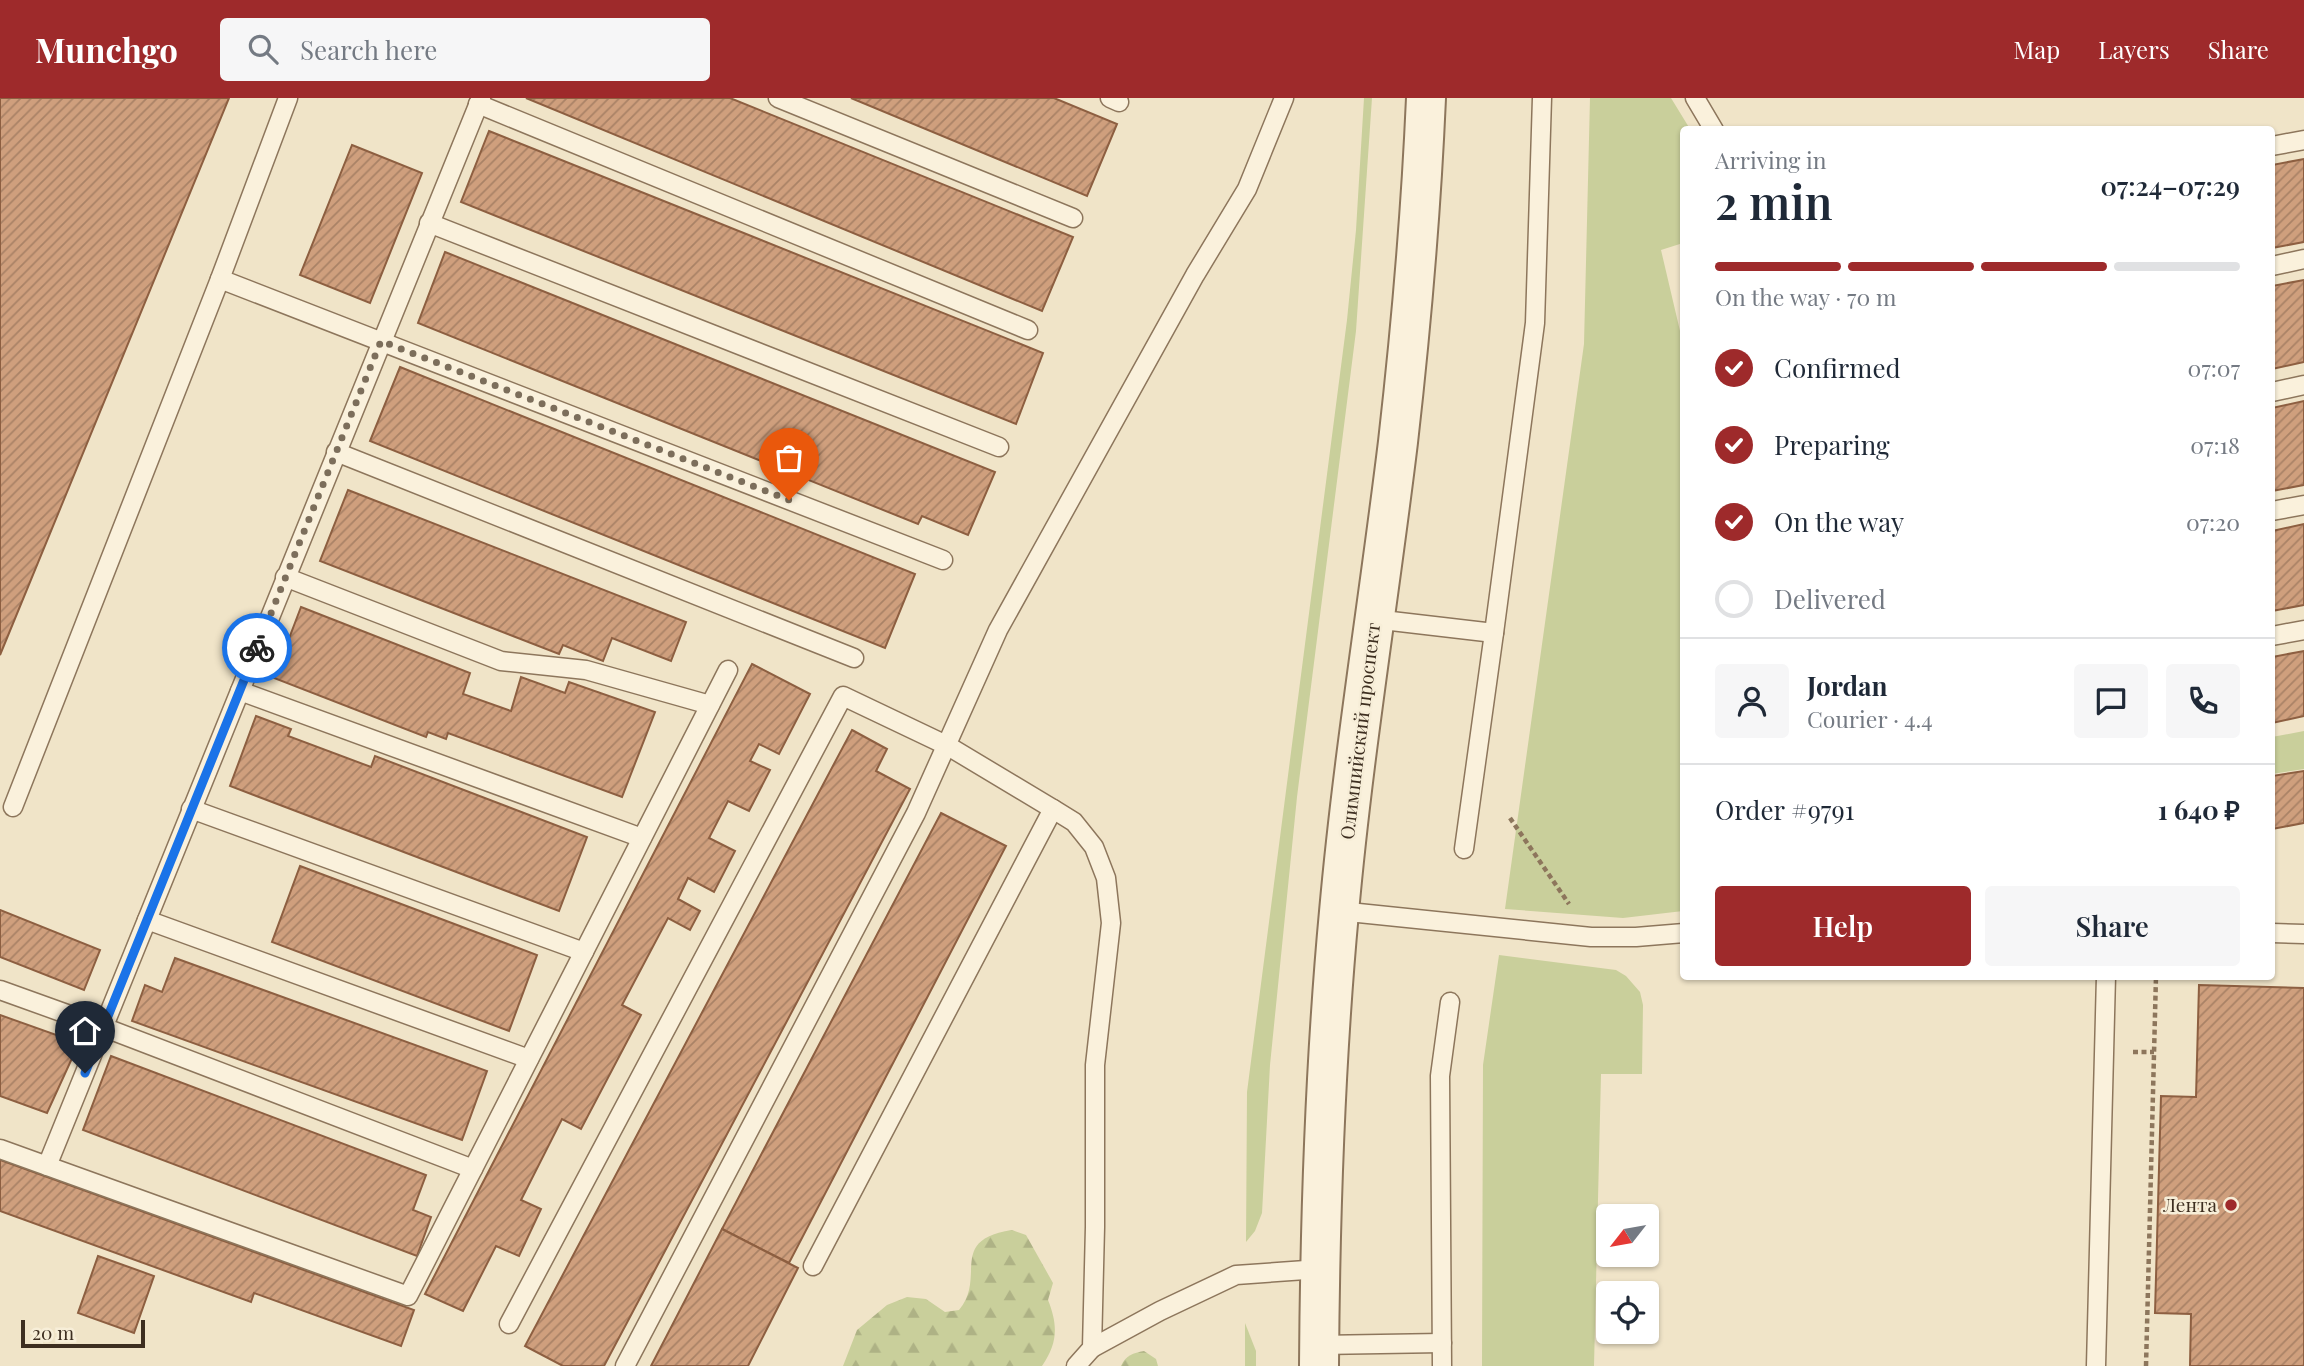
<!DOCTYPE html>
<meta charset="utf-8">
<style>
:root{--surface:#fff;--page:#f6f6f7;--text:#1f2937;--muted:#747a83;--line:#e0e1e3;--accent:#9e2a2b}
body{margin:0;font-family:"Playfair Display",serif;background:var(--page);color:var(--text);height:100vh;display:flex;flex-direction:column;font-size:26px;white-space:nowrap}
*{box-sizing:border-box;margin:0}
p{font-size:23px;color:var(--muted)}
.icon{flex:none;width:38px;height:38px;fill:none;stroke:currentColor;stroke-width:2;stroke-linecap:round;stroke-linejoin:round}
.map{position:relative;flex:1;overflow:hidden}
.sheet{position:absolute;left:1680px;top:28px;width:595px;height:854px;display:flex;flex-direction:column;background:var(--surface);border-radius:7px;box-shadow:0 2px 5px #0004}
.sheet>*{flex:none}
.needle{width:46px;rotate:239deg}
.fabs{position:absolute;left:1596px;top:1106px;display:grid;gap:14px}
.fabs a{display:grid;place-items:center;width:63px;height:63px;border-radius:7px;background:var(--surface);box-shadow:0 2px 5px #0004;font-size:35px}
.scale{position:absolute;left:21px;bottom:18px;width:124px;box-sizing:border-box;padding-left:7px;border:4px solid #3d2e20;border-top:0;font-size:19px;line-height:24px;white-space:nowrap;color:#3d2e20;-webkit-text-stroke:5px #f7eed8;paint-order:stroke}
.pin{position:absolute;display:grid;place-items:center;width:60px;height:60px;color:#fff;margin:-72px -30px;border-radius:50% 50% 50% 0;rotate:-45deg;box-shadow:0 0 7px #0007}
.pin .icon{rotate:45deg}
.courier{position:absolute;display:grid;place-items:center;width:70px;height:70px;margin:-35px;border:5px solid #1a73e8;border-radius:50%;background:#fff;color:#222;box-shadow:0 2px 9px #0007}
.head em{font-style:normal;font-weight:600}
.head div{display:flex;flex-direction:column-reverse}
.head{display:flex;align-items:center;justify-content:space-between;height:119px;padding:0 35px}
h1{font-size:46px;font-weight:600;line-height:52px}
.bar{display:grid;grid-template-columns:repeat(4,1fr);gap:10px 7px;align-content:center;height:84px;padding:0 35px}
.bar i{height:9px;border-radius:5px;background:var(--line)}
.bar .current{background:var(--accent)}
.bar p{grid-column:span 4}
.line{display:flex;align-items:center;gap:18px;padding:0 35px;border-top:2px solid var(--line)}
.line div{flex:1}
.round{display:grid;place-items:center;flex:none;width:74px;height:74px;border-radius:7px;background:var(--page)}
ol{padding:0 35px;list-style:none}
li{display:flex;align-items:center;gap:21px;height:77px}
li p{margin-inline-start:auto}
li .icon{padding:7px;border-radius:50%;background:var(--accent);color:#fff;stroke-width:4}
li:last-child{color:var(--muted)}
li i{width:38px;height:38px;border:4px solid var(--line);border-radius:50%}
.action{display:flex;gap:14px;margin-top:auto;padding:14px 35px}
.action a{flex:1;height:80px;border-radius:7px;background:var(--accent);color:#fff;font-size:28px;font-weight:600;line-height:80px;text-align:center}
.action a+a{background:var(--page);color:var(--text)}
header{display:flex;align-items:center;gap:42px;box-sizing:border-box;height:98px;padding:0 35px;background:var(--accent);color:#fff}
header strong{font-size:33px}
nav{display:flex;gap:38px;margin-inline-start:auto;font-size:24px}
.search{width:490px;height:63px;background:var(--page);display:flex;align-items:center;gap:18px;box-sizing:border-box;padding:0 24px;border-radius:7px;color:var(--muted);font-size:26px}
.map>svg:first-child{display:block}
</style>
<header>
<strong>Munchgo</strong>
<div class="search"><svg class="icon" aria-label="search" viewBox="0 0 24 24"><circle cx="10" cy="10" r="6"/><path d="M15 15l6 6"/></svg>Search here</div>
<nav><a>Map</a><a>Layers</a><a>Share</a></nav>
</header>
<div class="map">
<svg width="2304" height="1268" viewBox="0 0 2304 1268">
<defs>
<pattern id="forest-firs" width="22" height="20" patternUnits="userSpaceOnUse" patternTransform="scale(1.75)"><rect width="22" height="20" fill="#c9cf9b"/><path d="M5 1l3.5 6h-7zM16 11l3.5 6h-7z" fill="#aeb285"/></pattern>
<pattern id="building-hatch" width="6" height="6" patternUnits="userSpaceOnUse" patternTransform="scale(1.75)"><rect width="6" height="6" fill="#cf9f7d"/><path d="M-1 1l2-2M0 6l6-6M5 7l2-2" fill="none" stroke="#a98266"/></pattern>
</defs>
<rect width="100%" height="100%" fill="#f0e4c8"/>
<g fill="#c9cf9b">
<path d="M1364 0H1372L1356 233 1297 699 1270 967 1262 1115 1255 1133 1246 1144 1247 994 1347 222 1356 132Z"/>
<path d="M1590 0H1671L1690 31 1684 32 1683 145 1661 152 1684 250 1683 813 1623 820 1505 811 1584 246Z"/>
<path d="M2304 633V671L2272 676V639Z"/>
<path d="M1499 857 1616 872 1626 878 1640 894 1643 907 1642 976H1601L1594 1268H1482L1483 967Z"/>
<path d="M1245 1225 1256 1253V1268H1245Z"/>
</g>
<g fill="url(#forest-firs)">
<path d="M1012 1132 1026 1137 1053 1185 1048 1202C1058 1227 1058 1245 1042 1268H843L857 1232 887 1207 907 1199 926 1201 945 1214 959 1212C987 1179 947 1142 1012 1132Z"/>
<path d="M1144 1253 1156 1261 1158 1268H1121C1126 1257 1133 1255 1144 1253Z"/>
</g>
<g fill="url(#building-hatch)" stroke="#8d5f41" stroke-width="2">
<path d="M0 0H229L0 557Z"/>
<path d="M526 0H730L1073 139 1042 213Z"/>
<path d="M851 0H1054L1117 26 1087 98Z"/>
<path d="M489 33 1043 255 1016 326 461 104Z"/>
<path d="M352 47 422 75 370 205 300 177Z"/>
<path d="M2304 61V144L2272 150V67Z"/>
<path d="M445 154 995 374 968 437 922 418 918 426 418 225Z"/>
<path d="M2304 182V264L2272 271V188Z"/>
<path d="M400 269 915 476 885 550 370 343Z"/>
<path d="M2304 303V387L2272 393V310Z"/>
<path d="M348 392 686 524 671 563 612 540 603 563 563 547 559 556 320 463Z"/>
<path d="M2304 426V507L2272 513V433Z"/>
<path d="M301 509 470 575 463 596 511 613 521 579 565 595 569 584 655 614 622 699 448 635 446 641 428 634 426 639 274 580Z"/>
<path d="M2304 553V618L2272 625V559Z"/>
<path d="M752 566 810 596 779 656 759 646 750 663 770 672 749 713 728 703 709 740 735 753 714 794 688 780 678 801 700 813 690 832 668 820 622 907 641 917 581 1031 562 1021 521 1102 541 1111 519 1158 496 1148 463 1213 425 1196Z"/>
<path d="M256 618 291 631 288 638 371 669 375 658 587 739 559 813 230 688Z"/>
<path d="M852 632 887 651 876 673 910 691 604 1268H563L525 1248Z"/>
<path d="M2304 673V725L2272 731V678Z"/>
<path d="M941 715 1006 748 789 1165 722 1131Z"/>
<path d="M300 768 537 857 509 933 272 844Z"/>
<path d="M0 812 100 852 84 892 0 859Z"/>
<path d="M175 860 487 973 462 1042 132 923 145 887 162 894Z"/>
<path d="M2199 887 2304 890V1268H2190L2191 1216 2155 1215 2161 998 2196 999Z"/>
<path d="M0 917 79 945 47 1015 0 998Z"/>
<path d="M111 958 426 1077 413 1112 431 1119 417 1158 83 1032Z"/>
<path d="M0 1062 414 1212 401 1248 254 1195 251 1204 0 1113Z"/>
<path d="M722 1131 798 1170 748 1268H651Z"/>
<path d="M98 1158 154 1178 134 1235 78 1215Z"/>
</g>
<g fill="none" stroke-linecap="round" stroke-linejoin="round">
<defs>
<g id="service">
<path d="M288 0 220 181 943 462"/>
<path d="M778 0 1073 120"/>
<path d="M1110 0 1119 4"/>
<path d="M1695 0 1714 32"/>
<path d="M478 6 1028 232"/>
<path d="M2272 48 2304 42"/>
<path d="M429 125 999 349"/>
<path d="M2272 168 2304 161"/>
<path d="M2272 294 2304 287"/>
<path d="M336 354 854 560"/>
<path d="M2272 413 2304 407"/>
<path d="M285 479 501 563 586 572 710 607"/>
<path d="M1374 521 1494 535 1535 225 1542 0"/>
<path d="M2272 538 2304 532"/>
<path d="M240 593 642 740"/>
<path d="M13 709 220 181"/>
<path d="M191 711 584 854"/>
<path d="M1053 711 1074 724 1094 749 1106 780 1111 825 1095 967V1129L1092 1250 1076 1268"/>
<path d="M1464 751 1494 535"/>
<path d="M1339 813 1591 839H1636L1684 835"/>
<path d="M147 822 529 961"/>
<path d="M2272 835 2304 836"/>
<path d="M0 892 103 929 473 1071"/>
<path d="M0 1051 408 1198 728 572"/>
<path d="M47 1068 481 0"/>
<path d="M509 1226 843 598 948 648 1053 711 813 1168"/>
<path d="M1319 1247 1442 1245"/>
<path d="M1092 1250 1160 1213 1236 1177 1320 1171"/>
<path d="M625 1268 916 715 998 532 1195 177 1247 91 1284 0"/>
<path d="M1442 1268 1440 978 1450 904"/>
<path d="M2096 1268 2106 878"/>
</g>
<path id="tertiary" d="M1319 1268C1320 1116 1325 965 1339 814 1353 657 1379 501 1398 344 1411 230 1421 115 1426 0"/>
</defs>
<use href="#service" stroke="#8d765c" stroke-width="21"/>
<use href="#tertiary" stroke="#8d765c" stroke-width="42"/>
<g stroke="#8d765c" stroke-width="4.5" stroke-dasharray="5 3.5" stroke-linecap="butt">
<path d="M1510 720 1569 806"/>
<path d="M2133 954H2154"/>
<path d="M2146 1268 2156 878"/>
</g>
<use href="#service" stroke="#faf1dc" stroke-width="18"/>
<use href="#tertiary" stroke="#faf1dc" stroke-width="38"/>
</g>
<g fill="none" stroke-linecap="round" stroke-linejoin="round">
<path stroke="#7c6e5b" stroke-width="7" stroke-dasharray="0 12.6" d="M257 550 381 243 789 402"/>
<path stroke="#1a73e8" stroke-width="9" d="M85 975 257 550"/>
</g>
<circle fill="#9e2a2b" stroke="#f7eed8" stroke-width="2.5" cx="2231" cy="1107" r="7"/>
<g text-anchor="middle" stroke-width="5" stroke-linejoin="round" paint-order="stroke">
<g font-size="19" fill="#3d2e20" stroke="#f7eed8">
<text transform="translate(1360 633) rotate(-83)" y="7">Олимпийский проспект</text>
</g>
<g font-size="19" fill="#3d2e20" stroke="#f7eed8" text-anchor="end">
<text x="2217" y="1114">Лента</text>
</g>
</g>
</svg>
<div class="fabs">
<a><svg class="needle" viewBox="-14 -14 28 28"><path d="M0-13l5 13h-10z" fill="#e53935"/><path d="M0 13l5-13h-10z" fill="#747a83"/></svg></a>
<a><svg class="icon" aria-label="locate" viewBox="0 0 24 24"><circle cx="12" cy="12" r="6"/><path d="M12 2v4M12 18v4M2 12h4M18 12h4"/></svg></a>
</div>
<div class="scale">20 m</div>
<div class="pin" style="left:789px;top:402px;background:#ea580c"><svg class="icon" aria-label="bag" viewBox="0 0 24 24"><path d="M5 8h14l-1 12H6zM9 8a3 3 0 0 1 6 0"/></svg></div>
<div class="pin" style="left:85px;top:975px;background:#1f2937"><svg class="icon" aria-label="home" viewBox="0 0 24 24"><path d="M3 11l9-7 9 7M6 9v11h12V9"/></svg></div>
<div class="courier" style="left:257px;top:550px"><svg class="icon" aria-label="bike" viewBox="0 0 24 24"><circle cx="6" cy="16" r="4"/><circle cx="18" cy="16" r="4"/><path d="M6 16l4-8h5l3 8M10 8l3 8H6M13 5h3"/></svg></div>
<section class="sheet">
<div class="head"><div><h1>2 min</h1><p>Arriving in</p></div><em>07:24–07:29</em></div>
<div class="bar"><i class="current"></i><i class="current"></i><i class="current"></i><i></i><p>On the way · 70 m</p></div>
<ol>
<li><svg class="icon" aria-label="check" viewBox="0 0 24 24"><path d="M5 12l5 5 9-10"/></svg>Confirmed<p>07:07</p></li>
<li><svg class="icon" aria-label="check" viewBox="0 0 24 24"><path d="M5 12l5 5 9-10"/></svg>Preparing<p>07:18</p></li>
<li><svg class="icon" aria-label="check" viewBox="0 0 24 24"><path d="M5 12l5 5 9-10"/></svg>On the way<p>07:20</p></li>
<li><i></i>Delivered</li>
</ol>
<div class="line" style="height:126px"><a class="round"><svg class="icon" aria-label="person" viewBox="0 0 24 24"><circle cx="12" cy="8" r="4"/><path d="M4 21q1-7 8-7t8 7"/></svg></a><div><b>Jordan</b><p>Courier · 4.4</p></div><a class="round"><svg class="icon" aria-label="chat" viewBox="0 0 24 24"><path d="M4 5h16v11H9l-5 4z"/></svg></a><a class="round"><svg class="icon" aria-label="phone" viewBox="0 0 24 24"><path d="M5 4h4l2 5-3 2q2 4 5 5l2-3 5 2v4C11 20 4 13 5 4z"/></svg></a></div>
<div class="line" style="height:91px"><div>Order #9791</div><b>1 640 ₽</b></div>
<div class="action"><a>Help</a><a>Share</a></div>
</section>
</div>
